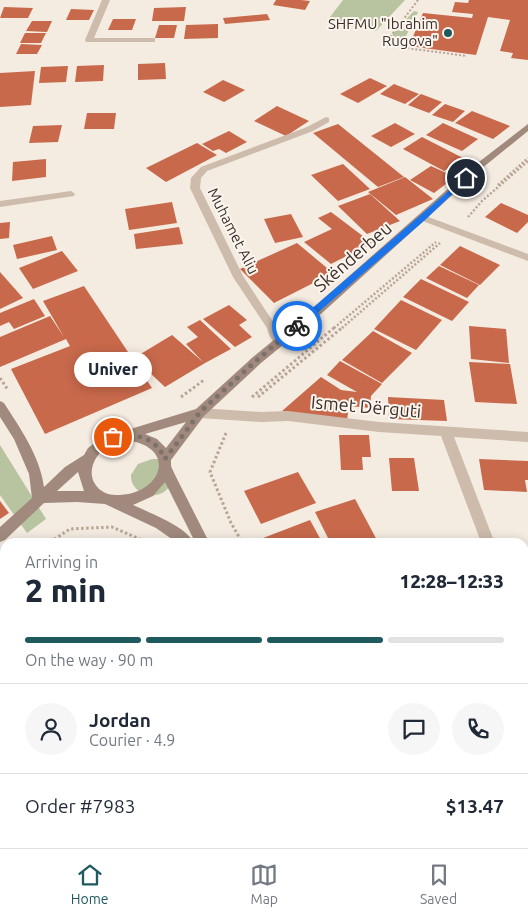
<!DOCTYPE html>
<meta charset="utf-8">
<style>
:root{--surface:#fff;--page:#f6f6f7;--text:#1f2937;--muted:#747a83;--line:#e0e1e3;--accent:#1f5a5e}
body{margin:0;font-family:Ubuntu,sans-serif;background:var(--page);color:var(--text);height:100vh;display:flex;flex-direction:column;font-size:19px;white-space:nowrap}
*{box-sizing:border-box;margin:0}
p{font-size:16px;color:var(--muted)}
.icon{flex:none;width:28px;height:28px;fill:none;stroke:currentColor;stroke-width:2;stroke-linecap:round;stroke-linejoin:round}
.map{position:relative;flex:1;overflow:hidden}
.details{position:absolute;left:0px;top:538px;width:529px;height:311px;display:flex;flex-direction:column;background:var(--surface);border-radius:15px 15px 0 0;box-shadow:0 2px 12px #0003}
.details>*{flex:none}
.pin{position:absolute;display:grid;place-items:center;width:42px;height:42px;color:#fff;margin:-21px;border:2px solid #fff;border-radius:50%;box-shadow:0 1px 5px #0007}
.courier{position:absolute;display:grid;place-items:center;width:50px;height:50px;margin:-25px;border:4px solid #1a73e8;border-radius:50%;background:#fff;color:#222;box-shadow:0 1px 6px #0007}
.bubble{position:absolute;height:35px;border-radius:18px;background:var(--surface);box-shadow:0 2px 12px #0003;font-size:16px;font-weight:800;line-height:35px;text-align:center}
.head em{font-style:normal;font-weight:800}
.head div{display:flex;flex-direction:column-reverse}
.head{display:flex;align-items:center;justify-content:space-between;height:85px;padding:0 25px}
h1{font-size:32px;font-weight:800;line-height:38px}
.bar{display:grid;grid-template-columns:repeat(4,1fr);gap:8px 5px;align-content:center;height:60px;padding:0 25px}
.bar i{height:6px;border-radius:4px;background:var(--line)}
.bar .selected{background:var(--accent)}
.bar p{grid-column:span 4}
.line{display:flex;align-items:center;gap:12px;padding:0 25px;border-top:1px solid var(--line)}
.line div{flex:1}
.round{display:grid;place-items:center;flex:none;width:52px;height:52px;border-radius:26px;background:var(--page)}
.tabs{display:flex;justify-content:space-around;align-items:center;height:70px;border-top:1px solid var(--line);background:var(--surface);font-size:14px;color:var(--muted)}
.tabs a{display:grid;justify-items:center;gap:2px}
.tabs .selected{color:var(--accent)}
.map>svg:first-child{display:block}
</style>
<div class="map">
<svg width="528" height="848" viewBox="0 0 528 848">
<rect width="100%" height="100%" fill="#f4ebe1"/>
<g fill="#b8c4a0">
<path d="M343 0H405L376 31 327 21Z"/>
<path d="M414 11 418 12 403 42 392 38 393 33Z"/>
<path d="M0 445 46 519 27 533 0 495Z"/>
<path d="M152 459H159L171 465 175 476C173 480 172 484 169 487 157 503 130 494 131 475L138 464Z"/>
</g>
<path fill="#7fb0b2" d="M0 781 5 791V844H31L33 848H0Z"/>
<g fill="#c8694b">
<path d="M276 0H301L310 1 305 10 273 5Z"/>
<path d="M469 0H528V60L511 58 513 53 500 51 510 20 488 17 476 55 409 46 423 13 472 18 473 14 452 12 455 2 468 3Z"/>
<path d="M4 7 33 8 28 18H0Z"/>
<path d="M186 7 184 21H152L154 8Z"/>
<path d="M71 9 94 10 89 20H66Z"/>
<path d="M267 14 270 20 225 24 223 18Z"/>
<path d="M113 19H136L132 30H108Z"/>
<path d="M32 21H52L47 32 26 31Z"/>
<path d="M218 24V38L184 39 186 25Z"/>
<path d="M159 25H177L174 38H155Z"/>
<path d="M25 33H46L41 43H20Z"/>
<path d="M21 44 42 45 37 54H16Z"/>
<path d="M165 63 166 79 138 80V64Z"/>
<path d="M104 65 103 81 75 82 77 66Z"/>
<path d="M68 66 66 82 39 83 41 67Z"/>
<path d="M35 71 31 105 0 107V73Z"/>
<path d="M370 78 387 86 358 103 340 94Z"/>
<path d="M223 80 245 90 224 102 203 92Z"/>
<path d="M394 84 419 94 405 104 380 94Z"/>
<path d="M421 94 442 102 429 113 408 105Z"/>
<path d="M445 104 465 111 453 122 432 115Z"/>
<path d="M277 106 309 121 286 136 254 121Z"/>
<path d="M472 111 510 126 493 139 455 123Z"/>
<path d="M87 113H116L114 129H84Z"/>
<path d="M395 123 415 134 391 147 371 136Z"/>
<path d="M443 123 478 139 462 151 426 135Z"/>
<path d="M338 124 404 177 378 187 313 133Z"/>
<path d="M62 125 58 142 29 143 33 126Z"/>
<path d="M229 131 247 142 226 153 219 149 213 151 202 144Z"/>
<path d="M422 137 463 158 444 171 403 149Z"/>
<path d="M197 143 217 155 166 182 146 168Z"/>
<path d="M46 159V177L12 181 13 162Z"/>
<path d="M343 164 370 189 338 201 311 175Z"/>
<path d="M431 166 455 177 434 193 410 180Z"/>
<path d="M405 177 433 199 396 215 368 192Z"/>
<path d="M370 194 400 221 367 234 338 206Z"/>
<path d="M172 202 177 223 129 230 125 209Z"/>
<path d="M501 203 528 215V222L517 233 485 217Z"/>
<path d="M331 212 372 243 331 264 304 242 332 229 318 218Z"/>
<path d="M291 214 303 237 275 243 264 219Z"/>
<path d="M10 222 9 238 0 239V223Z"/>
<path d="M179 227 183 244 136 249 134 234Z"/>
<path d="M52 236 57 250 17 259 13 245Z"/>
<path d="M297 243 333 273 274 303 240 269Z"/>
<path d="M460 246 500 265 480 285 440 265Z"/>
<path d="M62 251 78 271 33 289 19 268Z"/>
<path d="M439 266 479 285 467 298 426 278Z"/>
<path d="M0 272 23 298 0 309Z"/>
<path d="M421 279 469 302 452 321 403 297Z"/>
<path d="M84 286 152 388 45 434 11 369 70 346 66 339 0 367V337L50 316 64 337 43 301Z"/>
<path d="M34 299 45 316 14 329 9 322 0 326V313Z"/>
<path d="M401 300 442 320 416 350 374 329Z"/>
<path d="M229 305 247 320 239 325 252 337 235 347 203 319Z"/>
<path d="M200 320 231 349 205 363 165 387 134 358 172 335 203 362 186 344 198 337 187 327Z"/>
<path d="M469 326 506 329 509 363 471 359Z"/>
<path d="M373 331 412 353 382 383 342 360Z"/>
<path d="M340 361 382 384 371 396 370 408 349 406 347 420 282 411 321 377 341 390 357 392 327 375Z"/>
<path d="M469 362 510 364 517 404 475 402Z"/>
<path d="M388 397 444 400 447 421 389 419Z"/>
<path d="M339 435H369L371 457H362L363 470H341Z"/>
<path d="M389 458H414L419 491H392Z"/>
<path d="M479 459 528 461V480H525L527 492 484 490Z"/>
<path d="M298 472 316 503 261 524 244 491Z"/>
<path d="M355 499 378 542H330L315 512Z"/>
<path d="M0 501 9 513 0 519Z"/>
<path d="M310 520 322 542H253Z"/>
<path d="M5 606V709L0 703V610Z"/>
<path d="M524 635 528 649V679L524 680Z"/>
<path d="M524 691H528V718L524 703Z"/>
<path d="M166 844H241L236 848H169Z"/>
<path d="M260 844H301L303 848H254Z"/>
</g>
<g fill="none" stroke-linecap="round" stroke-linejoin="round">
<path stroke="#b9a596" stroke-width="2" stroke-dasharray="2 2" stroke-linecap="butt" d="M418 0 384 45 467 56"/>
<g stroke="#b9a596" stroke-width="2.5" stroke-dasharray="2 2" stroke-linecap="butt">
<path d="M498 185 528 158"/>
<path d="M468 217 482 201 528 161"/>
<path d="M334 328 436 242"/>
<path d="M342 328 440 243"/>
</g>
<g stroke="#b9a596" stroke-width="3" stroke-dasharray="2.5 2.5" stroke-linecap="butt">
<path d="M0 378 8 390"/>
<path d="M181 397 204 380"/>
<path d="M252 397 335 327"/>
<path d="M258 397 343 327"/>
<path d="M226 433 210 472 231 523 242 542"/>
<path d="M50 542 70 529 112 527 146 542"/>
</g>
<g stroke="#b9a596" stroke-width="4" stroke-dasharray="3 3" stroke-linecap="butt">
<path d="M0 577 5 573"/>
<path d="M340 844 342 848"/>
<path d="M434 844 437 848"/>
</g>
<path fill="#cdbbac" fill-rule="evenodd" d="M71 191 75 194 74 196 0 207V201Z"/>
<g fill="#cdbbac" fill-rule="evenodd">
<path d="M102 0H110L94 38H155V42H86L85 40Z"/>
<path d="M326 117 329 118V122L313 131 207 171 201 178 200 188 243 276 285 340 279 344C271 342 269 335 267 328L233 277 190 188 191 178 201 167 307 127Z"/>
<path d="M423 215 528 254V261L420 220 418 218Z"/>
<path d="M200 408 261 412 288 411 379 422 528 432V442L454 437 494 541 481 542 441 436 379 432 288 421 261 422 200 418 196 416 194 413 196 410Z"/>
</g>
<g fill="#a18a7d" fill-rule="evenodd">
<path d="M528 124V131L481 169 322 313 261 363 204 416 171 460V467L209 542H195L165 482 153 496 133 505C148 512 187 527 193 542H176L156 528 105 504 77 502 44 503 5 540 0 542V527L32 498 29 474 14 439 0 417V401L4 403C20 428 40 456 44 487L65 467 84 455 88 448 101 438 196 409 253 357 314 307 475 165ZM186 422 166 448 157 439 145 434ZM125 440C178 446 163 493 120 495 114 495 107 495 102 491 83 478 93 454 110 445 115 443 120 442 125 440ZM78 472 84 491H57Z"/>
<path d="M368 844H387L389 848H370Z"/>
</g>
</g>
<path fill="#1a73e8" d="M466 176 468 179 425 220 300 328H294V324Z"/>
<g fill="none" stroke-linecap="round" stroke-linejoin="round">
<path stroke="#7c716b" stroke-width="5" stroke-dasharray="0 9" d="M113 437C135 433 155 436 165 459L200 412 257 360 297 326"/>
</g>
<circle fill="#1f5a5e" stroke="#fbf5ee" stroke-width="2" cx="448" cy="33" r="5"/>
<g text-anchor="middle" stroke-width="4" stroke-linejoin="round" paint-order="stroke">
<g font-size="15" fill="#3b302b" stroke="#fbf5ee" text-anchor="end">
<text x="438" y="29">SHFMU "Ibrahim<tspan x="438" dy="17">Rugova"</tspan></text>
</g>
<g font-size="15" fill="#3b302b" stroke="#fbf5ee">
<text transform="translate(233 231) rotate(63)" y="5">Muhamet Aliu</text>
</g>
<g font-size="18" fill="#3b302b" stroke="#fbf5ee">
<text transform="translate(353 257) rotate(-41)" y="6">Skënderbeu</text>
<text transform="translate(366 407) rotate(5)" y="6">Ismet Dërguti</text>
</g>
</g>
</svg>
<div class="pin" style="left:113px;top:437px;background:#ea580c"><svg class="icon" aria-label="bag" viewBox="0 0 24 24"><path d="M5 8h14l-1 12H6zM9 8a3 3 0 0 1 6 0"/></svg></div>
<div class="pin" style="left:466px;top:178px;background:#1f2937"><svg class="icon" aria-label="home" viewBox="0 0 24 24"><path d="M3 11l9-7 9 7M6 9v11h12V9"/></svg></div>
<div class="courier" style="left:297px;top:326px"><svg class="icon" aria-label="bike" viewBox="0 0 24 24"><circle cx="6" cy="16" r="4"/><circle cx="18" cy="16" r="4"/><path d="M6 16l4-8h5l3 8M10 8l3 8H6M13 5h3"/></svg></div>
<div class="bubble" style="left:74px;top:352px;width:78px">Univer</div>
<section class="details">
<div class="head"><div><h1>2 min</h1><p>Arriving in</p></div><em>12:28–12:33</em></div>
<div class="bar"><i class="selected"></i><i class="selected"></i><i class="selected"></i><i></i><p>On the way · 90 m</p></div>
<div class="line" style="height:90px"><a class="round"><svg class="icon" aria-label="person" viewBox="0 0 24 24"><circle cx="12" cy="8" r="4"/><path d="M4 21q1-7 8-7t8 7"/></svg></a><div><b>Jordan</b><p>Courier · 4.9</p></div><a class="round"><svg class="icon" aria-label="chat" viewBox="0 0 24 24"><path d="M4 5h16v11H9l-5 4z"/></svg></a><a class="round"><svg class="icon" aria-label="phone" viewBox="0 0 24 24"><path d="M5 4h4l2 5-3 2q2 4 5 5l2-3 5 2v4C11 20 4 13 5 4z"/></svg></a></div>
<div class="line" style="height:65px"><div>Order #7983</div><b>$13.47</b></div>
</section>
</div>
<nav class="tabs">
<a class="selected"><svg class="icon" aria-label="home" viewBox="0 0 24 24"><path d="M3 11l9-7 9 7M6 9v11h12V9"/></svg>Home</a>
<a><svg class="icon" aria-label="map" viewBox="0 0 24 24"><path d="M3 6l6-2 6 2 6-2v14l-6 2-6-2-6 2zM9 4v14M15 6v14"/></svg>Map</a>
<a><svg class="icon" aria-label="saved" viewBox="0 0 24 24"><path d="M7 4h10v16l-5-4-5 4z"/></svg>Saved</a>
</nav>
